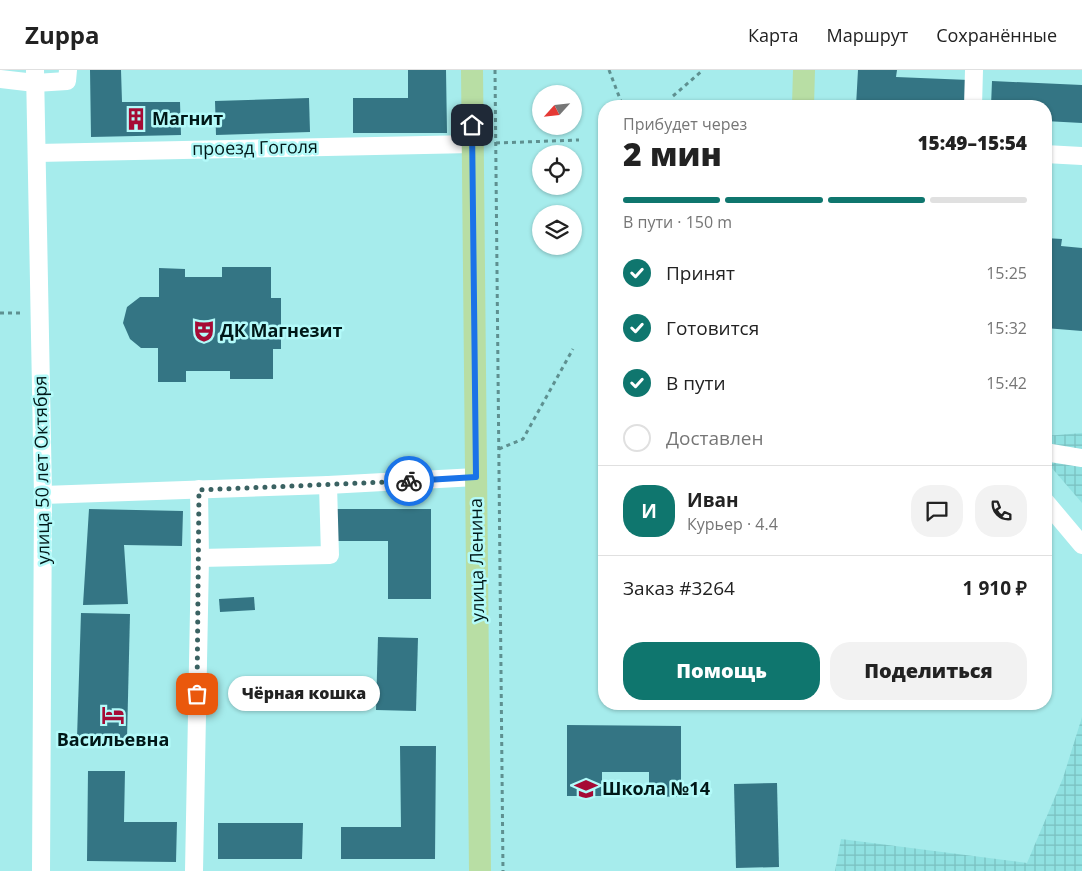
<!DOCTYPE html>
<html lang="ru">
<meta charset="utf-8">
<style>
:root{--surface:#fff;--page:#f2f2f2;--text:#222;--muted:#767676;--line:#e0e0e0;--accent:#0f766e}
body{margin:0;font-family:"Open Sans",sans-serif;background:var(--page);color:var(--text);height:100vh;display:flex;flex-direction:column;font-size:19px;white-space:nowrap}
*{box-sizing:border-box;margin:0}
p{font-size:16px;color:var(--muted)}
.icon{flex:none;width:28px;height:28px;fill:none;stroke:currentColor;stroke-width:2;stroke-linecap:round;stroke-linejoin:round}
.map{position:relative;flex:1;overflow:hidden}
.drawer{position:absolute;left:598px;top:30px;width:454px;height:610px;display:flex;flex-direction:column;background:var(--surface);border-radius:20px;box-shadow:0 1px 4px #0004}
.drawer>*{flex:none}
.needle{width:32px;rotate:243deg}
.controls{position:absolute;left:532px;top:15px;display:grid;gap:10px}
.controls a{display:grid;place-items:center;width:50px;height:50px;border-radius:50%;background:var(--surface);box-shadow:0 1px 4px #0004;font-size:25px}
.pin{position:absolute;display:grid;place-items:center;width:42px;height:42px;color:#fff;margin:-21px;border-radius:10px;box-shadow:0 2px 8px #0006}
.courier{position:absolute;display:grid;place-items:center;width:50px;height:50px;margin:-25px;border:4px solid #1a73e8;border-radius:50%;background:#fff;color:#222;box-shadow:0 1px 6px #0007}
.bubble{position:absolute;height:35px;border-radius:18px;background:var(--surface);box-shadow:0 1px 4px #0004;font-size:16px;font-weight:800;line-height:35px;text-align:center}
.head em{font-style:normal;font-weight:800}
.head div{display:flex;flex-direction:column-reverse}
.head{display:flex;align-items:center;justify-content:space-between;height:85px;padding:0 25px}
h1{font-size:32px;font-weight:800;line-height:38px}
.bar{display:grid;grid-template-columns:repeat(4,1fr);gap:8px 5px;align-content:center;height:60px;padding:0 25px}
.bar i{height:6px;border-radius:4px;background:var(--line)}
.bar .active{background:var(--accent)}
.bar p{grid-column:span 4}
.line{display:flex;align-items:center;gap:12px;padding:0 25px;border-top:1px solid var(--line)}
.line div{flex:1}
.round{display:grid;place-items:center;flex:none;width:52px;height:52px;border-radius:20px;background:var(--page)}
ol{padding:0 25px;list-style:none}
li{display:flex;align-items:center;gap:15px;height:55px}
li p{margin-inline-start:auto}
li .icon{padding:5px;border-radius:50%;background:var(--accent);color:#fff;stroke-width:4}
li:last-child{color:var(--muted)}
li i{width:28px;height:28px;border:2px solid var(--line);border-radius:50%}
.primary-button{display:flex;gap:10px;margin-top:auto;padding:10px 25px}
.primary-button a{flex:1;height:58px;border-radius:20px;background:var(--accent);color:#fff;font-size:20px;font-weight:800;line-height:58px;text-align:center}
.primary-button a+a{background:var(--page);color:var(--text)}
header{display:flex;align-items:center;gap:30px;box-sizing:border-box;height:70px;padding:0 25px;background:var(--surface);border-bottom:1px solid var(--line)}
header strong{font-size:24px}
nav{display:flex;gap:28px;margin-inline-start:auto;font-size:18px}
.map>svg:first-child{display:block}
</style>
<header>
<strong>Zuppa</strong>
<nav><a>Карта</a><a>Маршрут</a><a>Сохранённые</a></nav>
</header>
<div class="map">
<svg width="1082" height="801" viewBox="0 0 1082 801">
<defs>
<pattern id="industrial-grid" width="8" height="8" patternUnits="userSpaceOnUse" patternTransform="scale(1.25)"><rect width="8" height="8" fill="#90e1e1"/><path d="M0 4h8M4 0v8" fill="none" stroke="#7ac0c0"/></pattern>
</defs>
<rect width="100%" height="100%" fill="#a6ecec"/>
<g fill="url(#industrial-grid)">
<path d="M1082 363V433L1045 390V366Z"/>
<path d="M1082 647V801H835L841 769 1027 793 1063 708Z"/>
</g>
<g fill="#347584">
<path d="M90 0H121L122 32H180L181 65 91 67Z"/>
<path d="M408 0H446L447 63H353V28H408Z"/>
<path d="M858 0H897L896 7 969 10 968 36H856Z"/>
<path d="M992 11 1082 15V53L1045 51V36H991Z"/>
<path d="M309 28 310 62 216 65 215 31Z"/>
<path d="M1045 168 1062 169 1061 176 1082 178V261L1045 258Z"/>
<path d="M222 197H271V228H281V279H273V309H230V301H186V312H158V278H141L130 269 123 253 127 237 140 227H159V198L185 199V207H222Z"/>
<path d="M89 439 183 441 182 476 124 475 128 534 83 535Z"/>
<path d="M336 439H431V529H388V471H336Z"/>
<path d="M254 527 255 540 220 542 219 529Z"/>
<path d="M81 543 130 544 127 669 77 668Z"/>
<path d="M378 567 418 568 416 641 376 640Z"/>
<path d="M567 655 681 656V727L649 726V702H602V726H567Z"/>
<path d="M400 676H436L435 789H341V757H401Z"/>
<path d="M88 701H125L124 752H177L176 792 87 791Z"/>
<path d="M777 713 779 797 736 798 734 714Z"/>
<path d="M218 753H303L302 789H218Z"/>
</g>
<g fill="none" stroke-linecap="round" stroke-linejoin="round">
<g stroke="#5e9090" stroke-width="3" stroke-dasharray="4 4" stroke-linecap="butt">
<path d="M495 0 503 801"/>
<path d="M609 0 622 34"/>
<path d="M673 26 703 0"/>
<path d="M496 73 579 70"/>
<path d="M0 243H22"/>
<path d="M499 379 523 369 573 279"/>
</g>
<g stroke="#fff" stroke-width="18">
<path d="M35 0 43 425 41 801"/>
<path d="M0 9 35 13 67 11 68 0"/>
<path d="M973 36 974 0"/>
<path d="M37 83 473 74"/>
<path d="M1045 84 1082 86"/>
<path d="M1045 382 1082 388"/>
<path d="M43 425 328 415 476 407"/>
<path d="M1045 431 1082 475"/>
<path d="M200 488 330 485 328 415"/>
<path d="M194 801 200 488 199 419"/>
</g>
<g stroke="#b8dea4" stroke-width="22">
<path d="M472 0 480 801"/>
<path d="M803 36 804 0"/>
</g>
</g>
<g fill="none" stroke-linecap="round" stroke-linejoin="round">
<path stroke="#3a6262" stroke-width="5" stroke-dasharray="0 9" d="M197 624 199 420 409 411"/>
<path stroke="#1a73e8" stroke-width="6" d="M409 411 476 407 472 55"/>
</g>
<defs>
<symbol id="building-bare" viewBox="-9 -9 18 18"><path d="M-4-6H4V6H1V3H-1V6H-4ZM-2.5-4.3h1.7v1.8h-1.7ZM.8-4.3h1.7v1.8H.8ZM-2.5-1h1.7V.8h-1.7ZM.8-1h1.7V.8H.8Z" fill="#a60b35" stroke="#b3faf9" stroke-width="2.5" paint-order="stroke"/></symbol>
<symbol id="theatre-bare" viewBox="-9 -9 18 18"><path d="M-5-5.5Q0-4 5-5.5V0Q5 5 0 6Q-5 5-5 0ZM-3.3-2.5H-1v1.5H-3.3ZM1-2.5H3.3v1.5H1ZM-2.8 1Q0 5.5 2.8 1Z" fill="#a60b35" stroke="#b3faf9" stroke-width="2.5" paint-order="stroke"/></symbol>
<symbol id="hotel-bare" viewBox="-9 -9 18 18"><path d="M-6-4.5h1.5V1H6V5H4.5V3h-9V5H-6ZM-4 0a1.8 1.8 0 1 1 3.6 0ZM.5 0V-2.5h3Q6-2.5 6 0Z" fill="#a60b35" stroke="#b3faf9" stroke-width="2.5" paint-order="stroke"/></symbol>
<symbol id="school-bare" viewBox="-9 -9 18 18"><path d="M0-5L7-2L0 1L-7-2ZM-4 1L0 2.5L4 1V4Q0 6-4 4Z" fill="#a60b35" stroke="#b3faf9" stroke-width="2.5" paint-order="stroke"/></symbol>
</defs>
<g fill-rule="evenodd">
<use href="#building-bare" x="120" y="33" width="32" height="32"/>
<use href="#theatre-bare" x="188" y="245" width="32" height="32"/>
<use href="#hotel-bare" x="97" y="629" width="32" height="32"/>
<use href="#school-bare" x="570" y="703" width="32" height="32"/>
</g>
<g text-anchor="middle" stroke-width="5" stroke-linejoin="round" paint-order="stroke">
<g font-size="18" font-weight="bold" fill="#001818" stroke="#b3faf9" text-anchor="start">
<text x="152" y="55">Магнит</text>
<text x="220" y="267">ДК Магнезит</text>
<text x="113" y="676" text-anchor="middle">Васильевна</text>
<text x="602" y="725">Школа №14</text>
</g>
<g font-size="18" fill="#001818" stroke="#b3faf9">
<text transform="translate(255 78) rotate(-1)" y="6">проезд Гоголя</text>
<text transform="translate(42 400) rotate(-91)" y="6">улица 50 лет Октября</text>
<text transform="translate(477 490) rotate(-91)" y="6">улица Ленина</text>
</g>
</g>
</svg>
<div class="controls">
<a><svg class="needle" viewBox="-14 -14 28 28"><path d="M0-13l5 13h-10z" fill="#e53935"/><path d="M0 13l5-13h-10z" fill="#767676"/></svg></a>
<a><svg class="icon" aria-label="locate" viewBox="0 0 24 24"><circle cx="12" cy="12" r="6"/><path d="M12 2v4M12 18v4M2 12h4M18 12h4"/></svg></a>
<a><svg class="icon" aria-label="layers" viewBox="0 0 24 24"><path d="M12 4l9 5-9 5-9-5zM3 14l9 5 9-5"/></svg></a>
</div>
<div class="pin" style="left:197px;top:624px;background:#ea580c"><svg class="icon" aria-label="bag" viewBox="0 0 24 24"><path d="M5 8h14l-1 12H6zM9 8a3 3 0 0 1 6 0"/></svg></div>
<div class="pin" style="left:472px;top:55px;background:#1f2937"><svg class="icon" aria-label="home" viewBox="0 0 24 24"><path d="M3 11l9-7 9 7M6 9v11h12V9"/></svg></div>
<div class="courier" style="left:409px;top:411px"><svg class="icon" aria-label="bike" viewBox="0 0 24 24"><circle cx="6" cy="16" r="4"/><circle cx="18" cy="16" r="4"/><path d="M6 16l4-8h5l3 8M10 8l3 8H6M13 5h3"/></svg></div>
<div class="bubble" style="left:228px;top:606px;width:152px">Чёрная кошка</div>
<section class="drawer">
<div class="head"><div><h1>2 мин</h1><p>Прибудет через</p></div><em>15:49–15:54</em></div>
<div class="bar"><i class="active"></i><i class="active"></i><i class="active"></i><i></i><p>В пути · 150 m</p></div>
<ol>
<li><svg class="icon" aria-label="check" viewBox="0 0 24 24"><path d="M5 12l5 5 9-10"/></svg>Принят<p>15:25</p></li>
<li><svg class="icon" aria-label="check" viewBox="0 0 24 24"><path d="M5 12l5 5 9-10"/></svg>Готовится<p>15:32</p></li>
<li><svg class="icon" aria-label="check" viewBox="0 0 24 24"><path d="M5 12l5 5 9-10"/></svg>В пути<p>15:42</p></li>
<li><i></i>Доставлен</li>
</ol>
<div class="line" style="height:90px"><b class="round" style="background:var(--accent);color:#fff">И</b><div><b>Иван</b><p>Курьер · 4.4</p></div><a class="round"><svg class="icon" aria-label="chat" viewBox="0 0 24 24"><path d="M4 5h16v11H9l-5 4z"/></svg></a><a class="round"><svg class="icon" aria-label="phone" viewBox="0 0 24 24"><path d="M5 4h4l2 5-3 2q2 4 5 5l2-3 5 2v4C11 20 4 13 5 4z"/></svg></a></div>
<div class="line" style="height:65px"><div>Заказ #3264</div><b>1 910 ₽</b></div>
<div class="primary-button"><a>Помощь</a><a>Поделиться</a></div>
</section>
</div>
